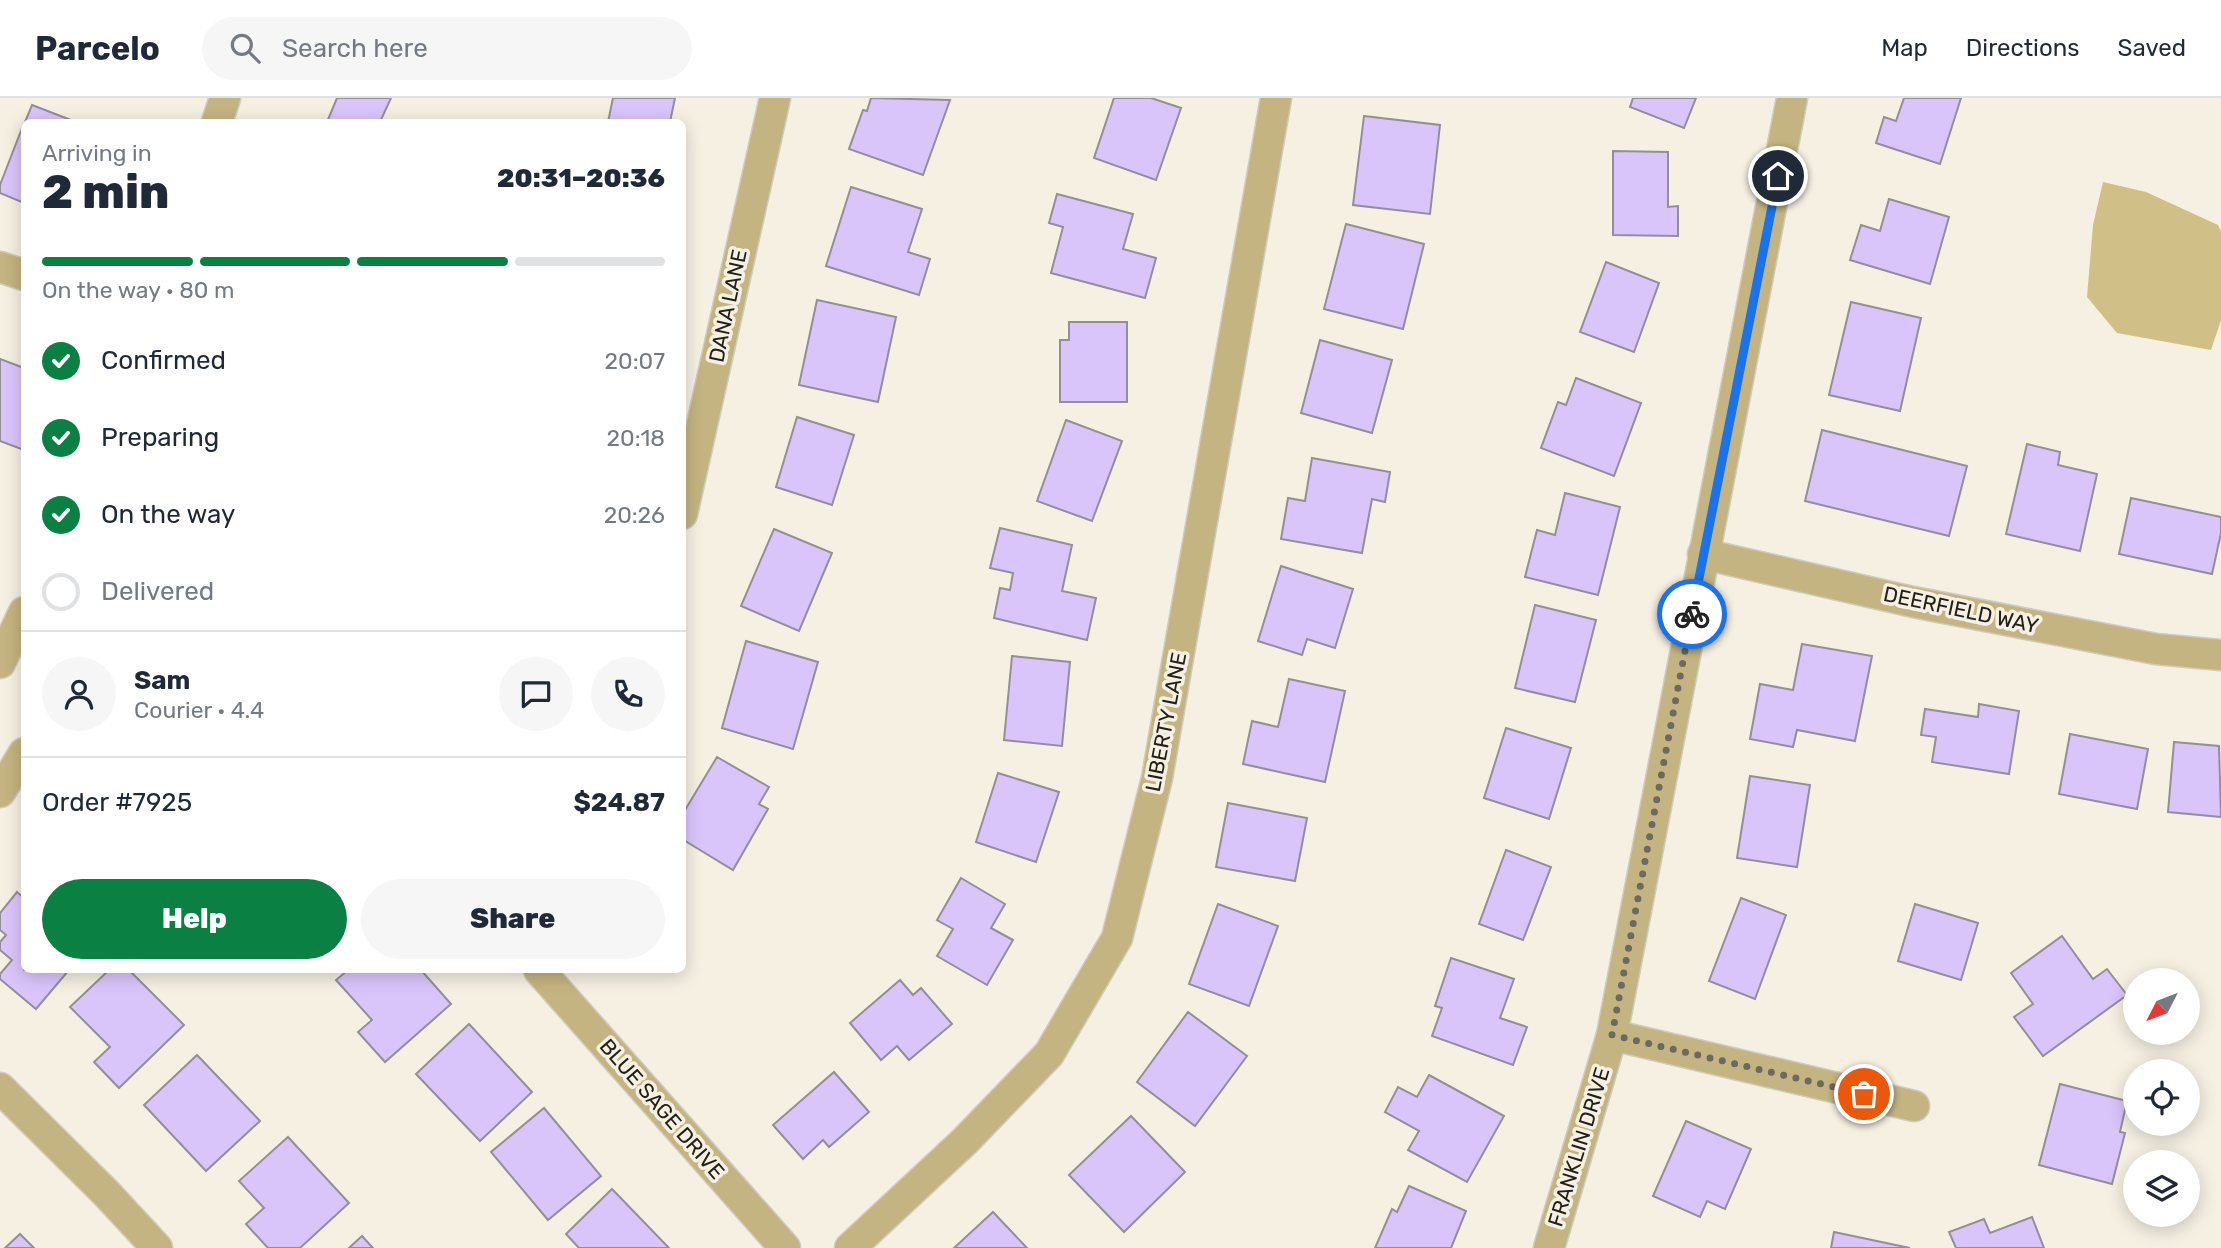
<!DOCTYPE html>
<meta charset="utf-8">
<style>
:root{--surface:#fff;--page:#f6f6f7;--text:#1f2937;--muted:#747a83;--line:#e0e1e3;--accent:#0b8043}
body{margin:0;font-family:Rubik,sans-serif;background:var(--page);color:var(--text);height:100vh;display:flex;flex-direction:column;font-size:26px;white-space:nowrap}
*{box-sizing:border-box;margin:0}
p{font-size:23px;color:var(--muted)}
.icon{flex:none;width:38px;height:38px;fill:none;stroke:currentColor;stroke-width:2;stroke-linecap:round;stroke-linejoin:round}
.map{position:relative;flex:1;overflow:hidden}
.side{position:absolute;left:21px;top:21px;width:665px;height:854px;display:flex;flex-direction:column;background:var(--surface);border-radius:10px;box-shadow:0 4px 18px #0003}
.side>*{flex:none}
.needle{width:46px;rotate:228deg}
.buttons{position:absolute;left:2123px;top:870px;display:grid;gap:14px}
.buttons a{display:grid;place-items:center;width:77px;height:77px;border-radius:50%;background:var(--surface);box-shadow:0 4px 18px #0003;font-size:35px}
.pin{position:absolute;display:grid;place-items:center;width:60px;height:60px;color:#fff;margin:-30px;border:4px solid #fff;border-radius:50%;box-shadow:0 2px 7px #0007}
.courier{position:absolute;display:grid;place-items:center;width:70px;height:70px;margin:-35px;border:5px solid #1a73e8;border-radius:50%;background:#fff;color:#222;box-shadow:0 2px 9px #0007}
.headline em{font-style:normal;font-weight:800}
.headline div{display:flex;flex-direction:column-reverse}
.headline{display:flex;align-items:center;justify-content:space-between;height:119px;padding:0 21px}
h1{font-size:46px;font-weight:800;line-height:52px}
.bar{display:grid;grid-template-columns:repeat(4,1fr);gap:10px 7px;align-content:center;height:84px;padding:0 21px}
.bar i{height:9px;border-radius:5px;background:var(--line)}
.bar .current{background:var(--accent)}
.bar p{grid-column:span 4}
.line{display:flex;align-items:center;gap:18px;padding:0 21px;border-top:2px solid var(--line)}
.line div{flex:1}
.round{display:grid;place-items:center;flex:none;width:74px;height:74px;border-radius:37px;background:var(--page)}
ol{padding:0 21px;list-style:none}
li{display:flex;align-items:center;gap:21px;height:77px}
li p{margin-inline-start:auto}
li .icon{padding:7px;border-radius:50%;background:var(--accent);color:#fff;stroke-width:4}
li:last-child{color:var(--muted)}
li i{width:38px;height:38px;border:4px solid var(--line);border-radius:50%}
.button{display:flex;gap:14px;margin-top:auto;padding:14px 21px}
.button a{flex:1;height:80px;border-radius:42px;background:var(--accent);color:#fff;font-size:28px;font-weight:800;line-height:80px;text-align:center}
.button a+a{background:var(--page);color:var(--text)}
header{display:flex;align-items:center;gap:42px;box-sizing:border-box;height:98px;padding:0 35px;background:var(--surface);border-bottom:2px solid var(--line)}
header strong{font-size:33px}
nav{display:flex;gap:38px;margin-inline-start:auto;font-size:24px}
.search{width:490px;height:63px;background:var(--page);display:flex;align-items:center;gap:18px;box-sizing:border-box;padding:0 24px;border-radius:38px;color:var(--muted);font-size:26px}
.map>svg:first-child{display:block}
</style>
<header>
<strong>Parcelo</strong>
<div class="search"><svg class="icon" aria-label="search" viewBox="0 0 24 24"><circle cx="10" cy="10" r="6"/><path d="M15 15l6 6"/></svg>Search here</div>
<nav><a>Map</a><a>Directions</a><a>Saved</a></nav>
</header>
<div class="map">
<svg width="2221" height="1150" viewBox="0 0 2221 1150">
<rect width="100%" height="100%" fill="#f5f0e2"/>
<path fill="#d0bf87" d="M2103 84 2146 94 2218 127 2221 134V222L2211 252 2117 235 2087 199 2093 127Z"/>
<g fill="#dac5fb" stroke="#938e9b" stroke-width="2">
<path d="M337 0H391L380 24H327Z"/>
<path d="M613 0H675L670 24H608Z"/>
<path d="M871 0 950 2 923 77 849 51 863 12 867 13Z"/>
<path d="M1114 0H1151L1181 10 1156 82 1094 60Z"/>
<path d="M1633 0H1696L1684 30 1630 9Z"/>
<path d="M1904 0H1961L1940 66 1876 45 1884 19 1896 23Z"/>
<path d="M32 7 76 24H25Z"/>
<path d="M1364 18 1440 27 1430 116 1353 107Z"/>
<path d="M24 25V105L0 95V87Z"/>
<path d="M1613 53 1668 54V109L1678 108V138L1613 137Z"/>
<path d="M851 89 922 111 908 154 930 161 919 197 826 168Z"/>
<path d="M1057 96 1133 116 1123 151 1156 160 1145 200 1051 175 1063 129 1049 125Z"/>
<path d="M1889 101 1949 119 1930 186 1850 162 1861 127 1880 133Z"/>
<path d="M1346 126 1424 146 1403 231 1324 211Z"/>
<path d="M1606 164 1659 185 1634 254 1580 234Z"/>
<path d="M817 202 896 219 878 304 799 287Z"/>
<path d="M1851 204 1921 220 1900 313 1829 297Z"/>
<path d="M1069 224H1127V304H1060V242H1069Z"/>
<path d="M1320 242 1392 262 1372 335 1301 315Z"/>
<path d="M0 261 24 270V352L0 343Z"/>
<path d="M1576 280 1641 305 1614 378 1541 350 1558 304 1566 307Z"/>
<path d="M797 319 854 337 832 407 776 389Z"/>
<path d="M1066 322 1122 343 1092 423 1037 403Z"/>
<path d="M1822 332 1967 368 1949 438 1805 403Z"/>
<path d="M2027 346 2060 354 2058 367 2097 376 2080 453 2006 436Z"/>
<path d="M1312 360 1390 374 1385 404 1372 401 1362 455 1281 441 1288 400 1305 403Z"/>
<path d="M1565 395 1620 409 1598 497 1525 479 1537 432 1555 437Z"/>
<path d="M2131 400 2221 419V435L2212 476 2119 456Z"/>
<path d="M1000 430 1072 447 1062 493 1096 500 1087 542 994 520 1000 490 1010 492 1013 475 990 470Z"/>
<path d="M774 431 832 455 799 533 741 508Z"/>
<path d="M1281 468 1353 491 1335 550 1307 541 1302 557 1258 543Z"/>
<path d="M1535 507 1596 522 1575 604 1515 590Z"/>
<path d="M746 543 818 564 793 651 722 630Z"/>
<path d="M1802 546 1872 558 1855 643 1797 632 1793 649 1750 641 1760 586 1793 592Z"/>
<path d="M1012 558 1070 564 1062 648 1004 642Z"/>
<path d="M1289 581 1345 593 1325 684 1243 666 1252 623 1278 629Z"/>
<path d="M1979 606 2019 613 2009 676 1932 664 1936 639 1921 637 1925 611 1978 619Z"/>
<path d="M1506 630 1571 650 1549 721 1484 700Z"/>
<path d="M2070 636 2148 651 2137 711 2059 696Z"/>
<path d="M2174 644 2219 648 2221 719 2168 714Z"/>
<path d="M717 659 769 689 759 706 768 711 733 772 682 741V717Z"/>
<path d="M998 675 1059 694 1036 764 976 744Z"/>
<path d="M1750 678 1810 687 1797 769 1737 760Z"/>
<path d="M1228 705 1307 720 1295 783 1216 769Z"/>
<path d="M1506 752 1551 769 1523 842 1479 826Z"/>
<path d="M961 780 1005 806 991 830 1013 842 987 887 937 858 953 831 937 822Z"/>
<path d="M17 794 24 800V872H69L36 911 0 881V876L12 862 0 852V844L6 837 0 832V815Z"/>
<path d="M1741 800 1786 817 1755 901 1709 883Z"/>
<path d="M1218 806 1278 828 1249 908 1189 886Z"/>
<path d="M1915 806 1978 825 1961 882 1898 863Z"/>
<path d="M2062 838 2093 881 2107 871 2127 897 2043 958 2014 919 2033 906 2011 875Z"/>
<path d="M1451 860 1514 881 1500 920 1527 929 1513 967 1432 938 1442 910 1435 908Z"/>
<path d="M109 872H129L184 927 119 990 94 964 110 949 70 909Z"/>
<path d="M348 872H421L451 906 385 964 358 934 372 922 336 882Z"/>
<path d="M900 882 913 897 921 890 952 926 909 962 897 948 881 962 850 925Z"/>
<path d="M1188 914 1247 958 1195 1028 1137 984Z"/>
<path d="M469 926 532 994 480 1043 416 976Z"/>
<path d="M197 957 260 1023 206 1073 144 1007Z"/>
<path d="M834 974 869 1014 829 1049 823 1042 803 1061 773 1027Z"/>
<path d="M1429 977 1504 1018 1467 1084 1408 1052 1419 1033 1385 1014 1398 989 1417 999Z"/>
<path d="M2060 986 2127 1003 2120 1034 2125 1035 2112 1086 2039 1067Z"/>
<path d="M544 1010 601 1078 548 1122 491 1054Z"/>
<path d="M1131 1018 1185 1074 1124 1134 1069 1077Z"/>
<path d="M1686 1023 1751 1051 1725 1111 1707 1103 1700 1119 1653 1098Z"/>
<path d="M288 1039 349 1105 300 1150H268L246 1126 264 1110 239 1083Z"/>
<path d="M1409 1088 1466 1113 1451 1150H1375L1392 1111 1397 1114Z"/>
<path d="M612 1091 669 1150H579L566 1136Z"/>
<path d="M993 1114 1027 1150H954Z"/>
<path d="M2032 1119 2044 1150H1956L1949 1134 1984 1121 1990 1135Z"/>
<path d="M1834 1134 1910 1150H1831Z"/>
<path d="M20 1136 34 1150H5Z"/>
<path d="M362 1138 373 1150H349Z"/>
</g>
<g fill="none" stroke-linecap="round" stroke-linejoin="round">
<defs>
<g id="minor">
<path d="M217 24 225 0"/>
<path d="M0 169 24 177"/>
<path d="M682 416 775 0"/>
<path d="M1703 456 1913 504 2156 551 2221 557"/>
<path d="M0 565 24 514"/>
<path d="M0 694 24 655"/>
<path d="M539 872 785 1150"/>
<path d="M1612 937 1914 1008"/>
<path d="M0 990 107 1096 157 1150"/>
<path d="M850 1150 965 1043 1049 956 1117 840 1157 680 1276 0"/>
<path d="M1549 1150 1612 937 1792 0"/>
</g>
</defs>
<use href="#minor" stroke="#cfcbbe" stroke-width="33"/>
<use href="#minor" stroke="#c4b481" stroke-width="30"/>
</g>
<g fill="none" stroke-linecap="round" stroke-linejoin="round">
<path stroke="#6c6961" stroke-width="7" stroke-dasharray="0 12.6" d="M1692 516 1612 937 1864 996"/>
<path stroke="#1a73e8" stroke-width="9" d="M1692 516 1778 78"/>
</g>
<g text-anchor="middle" stroke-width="7" stroke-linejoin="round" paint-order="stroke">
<g font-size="21" fill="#22201b" stroke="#f5f0e2">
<text transform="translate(728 208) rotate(-78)" y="7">DANA LANE</text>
<text transform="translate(1961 512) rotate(12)" y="7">DEERFIELD WAY</text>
<text transform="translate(1166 624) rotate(-79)" y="7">LIBERTY LANE</text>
<text transform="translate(662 1011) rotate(49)" y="7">BLUE SAGE DRIVE</text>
<text transform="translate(1579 1049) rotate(-73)" y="7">FRANKLIN DRIVE</text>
</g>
</g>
</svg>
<div class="buttons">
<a><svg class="needle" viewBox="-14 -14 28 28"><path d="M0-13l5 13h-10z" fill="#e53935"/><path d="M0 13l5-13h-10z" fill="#747a83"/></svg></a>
<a><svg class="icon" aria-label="locate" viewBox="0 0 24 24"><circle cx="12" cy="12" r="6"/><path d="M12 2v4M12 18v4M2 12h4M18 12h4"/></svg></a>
<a><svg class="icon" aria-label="layers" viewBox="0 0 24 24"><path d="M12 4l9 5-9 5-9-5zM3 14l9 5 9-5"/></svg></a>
</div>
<div class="pin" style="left:1864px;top:996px;background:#ea580c"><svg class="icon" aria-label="bag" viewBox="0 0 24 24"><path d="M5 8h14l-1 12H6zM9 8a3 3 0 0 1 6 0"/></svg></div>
<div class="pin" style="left:1778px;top:78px;background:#1f2937"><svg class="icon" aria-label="home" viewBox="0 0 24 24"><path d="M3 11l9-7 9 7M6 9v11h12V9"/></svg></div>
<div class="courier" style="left:1692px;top:516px"><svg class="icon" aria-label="bike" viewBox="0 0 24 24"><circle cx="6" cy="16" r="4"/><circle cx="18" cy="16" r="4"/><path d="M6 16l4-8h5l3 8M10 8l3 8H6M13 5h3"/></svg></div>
<section class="side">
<div class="headline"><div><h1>2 min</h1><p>Arriving in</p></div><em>20:31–20:36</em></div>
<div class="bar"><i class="current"></i><i class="current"></i><i class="current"></i><i></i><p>On the way · 80 m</p></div>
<ol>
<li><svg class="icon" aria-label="check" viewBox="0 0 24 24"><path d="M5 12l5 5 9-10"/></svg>Confirmed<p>20:07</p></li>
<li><svg class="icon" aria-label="check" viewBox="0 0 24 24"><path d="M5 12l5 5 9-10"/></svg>Preparing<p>20:18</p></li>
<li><svg class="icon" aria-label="check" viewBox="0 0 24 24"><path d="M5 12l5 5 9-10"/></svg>On the way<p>20:26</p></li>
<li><i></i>Delivered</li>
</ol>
<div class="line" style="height:126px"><a class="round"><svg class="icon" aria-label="person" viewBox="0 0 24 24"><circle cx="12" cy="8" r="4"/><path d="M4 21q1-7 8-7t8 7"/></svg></a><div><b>Sam</b><p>Courier · 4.4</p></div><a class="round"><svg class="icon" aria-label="chat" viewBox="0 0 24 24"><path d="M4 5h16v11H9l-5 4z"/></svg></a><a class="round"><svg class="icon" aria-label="phone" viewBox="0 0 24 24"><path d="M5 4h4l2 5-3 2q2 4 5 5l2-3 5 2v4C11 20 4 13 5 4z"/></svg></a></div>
<div class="line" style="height:91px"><div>Order #7925</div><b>$24.87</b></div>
<div class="button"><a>Help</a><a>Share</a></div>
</section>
</div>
